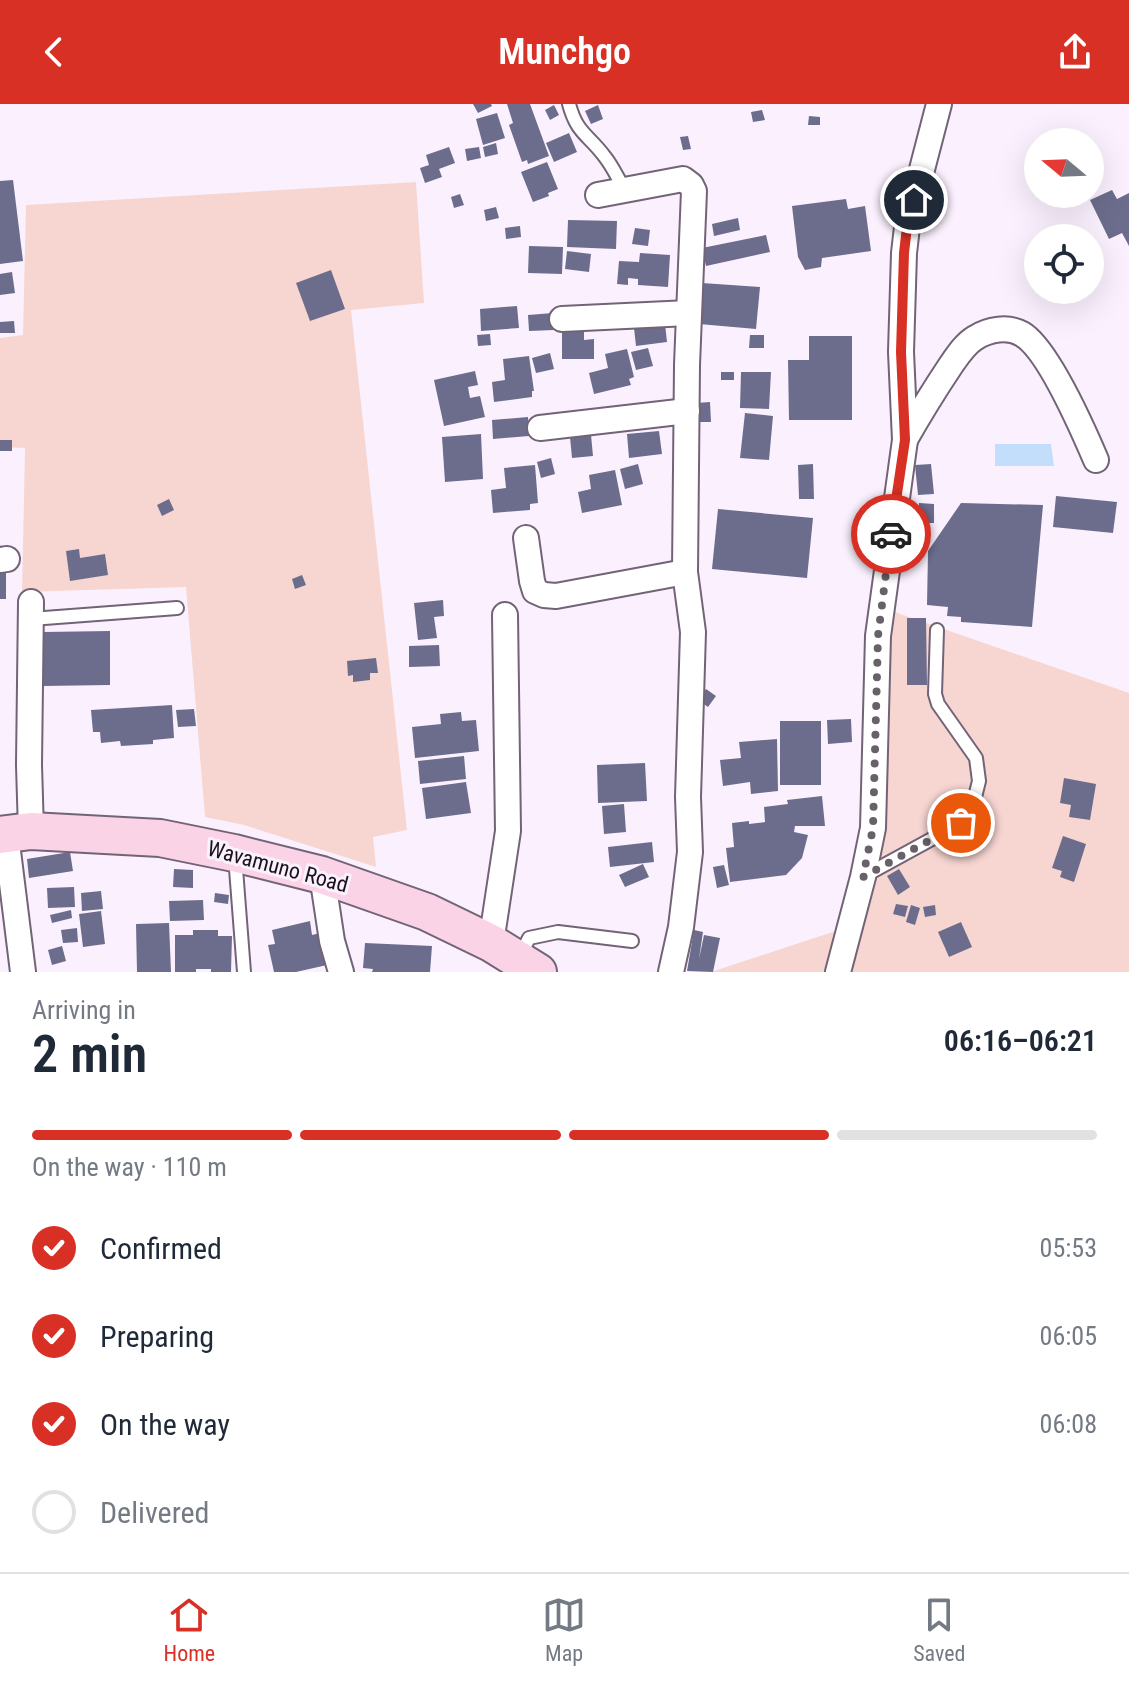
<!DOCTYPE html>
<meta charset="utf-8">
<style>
:root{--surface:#fff;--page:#f6f6f7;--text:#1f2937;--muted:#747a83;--line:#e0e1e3;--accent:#d93025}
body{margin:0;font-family:"Roboto Condensed",sans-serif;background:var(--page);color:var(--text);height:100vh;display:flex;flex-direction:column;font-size:30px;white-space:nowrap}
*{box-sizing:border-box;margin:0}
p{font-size:26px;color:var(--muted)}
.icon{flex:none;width:44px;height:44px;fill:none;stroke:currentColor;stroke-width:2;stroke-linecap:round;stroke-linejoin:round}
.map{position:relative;height:868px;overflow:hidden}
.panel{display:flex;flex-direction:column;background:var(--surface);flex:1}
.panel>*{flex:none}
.needle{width:52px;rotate:289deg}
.tools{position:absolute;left:1024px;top:24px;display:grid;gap:16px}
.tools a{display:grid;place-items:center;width:80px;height:80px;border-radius:50%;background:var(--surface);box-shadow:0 8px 32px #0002;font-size:40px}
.pin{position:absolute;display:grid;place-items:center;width:68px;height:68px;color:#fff;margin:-34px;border:4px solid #fff;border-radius:50%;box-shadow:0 2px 8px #0007}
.courier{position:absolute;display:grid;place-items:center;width:80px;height:80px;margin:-40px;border:6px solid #d93025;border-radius:50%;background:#fff;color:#222;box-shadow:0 2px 10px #0007}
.headline em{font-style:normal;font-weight:600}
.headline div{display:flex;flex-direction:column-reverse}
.headline{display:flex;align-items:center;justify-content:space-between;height:136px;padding:0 32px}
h1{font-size:52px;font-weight:600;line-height:60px}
.bar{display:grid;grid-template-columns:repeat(4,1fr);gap:12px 8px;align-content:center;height:96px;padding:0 32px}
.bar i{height:10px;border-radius:6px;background:var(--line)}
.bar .active{background:var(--accent)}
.bar p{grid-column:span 4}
ol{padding:0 32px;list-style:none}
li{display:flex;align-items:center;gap:24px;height:88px}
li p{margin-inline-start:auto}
li .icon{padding:8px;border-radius:50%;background:var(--accent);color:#fff;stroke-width:4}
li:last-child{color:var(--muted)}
li i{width:44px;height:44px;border:4px solid var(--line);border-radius:50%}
header{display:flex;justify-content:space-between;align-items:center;height:104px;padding:0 32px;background:var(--accent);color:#fff;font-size:36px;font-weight:600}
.menu{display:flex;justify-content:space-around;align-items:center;height:112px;border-top:2px solid var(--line);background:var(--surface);font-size:22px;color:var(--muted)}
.menu a{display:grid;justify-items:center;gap:4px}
.menu .active{color:var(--accent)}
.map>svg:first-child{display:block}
</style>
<header><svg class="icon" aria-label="back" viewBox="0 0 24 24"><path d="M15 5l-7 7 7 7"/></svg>Munchgo<svg class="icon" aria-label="share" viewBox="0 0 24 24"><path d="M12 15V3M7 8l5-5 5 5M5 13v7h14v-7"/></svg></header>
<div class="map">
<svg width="1129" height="868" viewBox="0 0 1129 868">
<rect width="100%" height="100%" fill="#fbf1fe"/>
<g fill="#f7d6d2">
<path d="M416 78 424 199 351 206 407 726 373 733 376 763 244 721 205 713 186 483 22 488 25 344 0 343V234L23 231 26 101Z"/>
<path d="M886 505 1129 589V868H711L857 820Z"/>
</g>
<path fill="#c3defa" d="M995 340H1051L1054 362H995Z"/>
<g fill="#6c6d8c">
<path d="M473 0H491L492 2 478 9Z"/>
<path d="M507 0H530L549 52 528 60 527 56 522 58 509 21 513 19Z"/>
<path d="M554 1 559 11 550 16 545 6Z"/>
<path d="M598 1 603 15 591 20 585 7Z"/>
<path d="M762 6 765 16 753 18 751 8Z"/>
<path d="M497 9 505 34 483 41 476 15Z"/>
<path d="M809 12 820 13V21H808Z"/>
<path d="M569 29 577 48 554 58 546 39Z"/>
<path d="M688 32 691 45 683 46 680 33Z"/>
<path d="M496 39 498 50 485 53 483 43Z"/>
<path d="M449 43 455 59 439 65 442 73 425 79 420 64 429 61 426 51Z"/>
<path d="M479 43 481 54 467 57 465 45Z"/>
<path d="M547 58 558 85 548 89 549 92 533 98 521 68Z"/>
<path d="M13 76 23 157 0 160V77Z"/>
<path d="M1112 86 1117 95 1129 89V142L1122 129 1109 135 1090 96Z"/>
<path d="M460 90 464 101 454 104 451 93Z"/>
<path d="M846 95 848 105 865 102 871 147 822 154 821 163 805 166 798 153 792 102Z"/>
<path d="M496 103 499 114 486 117 484 106Z"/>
<path d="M738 114 740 126 714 132 712 120Z"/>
<path d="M568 116 617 117 616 145 567 143Z"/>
<path d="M520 122 521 133 506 135 505 124Z"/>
<path d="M635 124 650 126 648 142 632 140Z"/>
<path d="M766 131 770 148 706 162 702 144Z"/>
<path d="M529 142 563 143 562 170 528 169Z"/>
<path d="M567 147 591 150 589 168 565 165Z"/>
<path d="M640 149 670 151 668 183 638 181V175L628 174V181L617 180 619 157 639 158Z"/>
<path d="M331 166 345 205 310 217 296 179Z"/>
<path d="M12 168 15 189 0 191V170Z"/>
<path d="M702 179 760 183 756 225 699 220Z"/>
<path d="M517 202 519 224 481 227 480 205Z"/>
<path d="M553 209 554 226 529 227 528 211Z"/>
<path d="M14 217 15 229H0V218Z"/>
<path d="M665 220 667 238 636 242 634 224Z"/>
<path d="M562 227H584V236L594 235V255H562Z"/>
<path d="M490 230 491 241 478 242 477 231Z"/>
<path d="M750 231H764V244H749Z"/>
<path d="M809 232H852V316H789L788 256H809Z"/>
<path d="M648 244 653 262 636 266 631 248Z"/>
<path d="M627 245 634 273 629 275 631 281 594 290 589 269 608 264 605 250Z"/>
<path d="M550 249 554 265 536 269 532 254Z"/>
<path d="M529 252 534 287H532V293L494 298 492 278 505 276 503 255Z"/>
<path d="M475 267 478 281 468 283 470 294 480 292 485 313 444 322 434 276Z"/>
<rect x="721" y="268" width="13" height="8"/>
<path d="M741 268H771L769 305 740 304Z"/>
<path d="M710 298 711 318H696V299Z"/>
<path d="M745 309 773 312 769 356 740 354Z"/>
<path d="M528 313 529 332 493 335 492 316Z"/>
<path d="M659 327 662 350 629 354 627 330Z"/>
<path d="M481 330 483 375 445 378 442 333Z"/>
<path d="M591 331 593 352 572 354 570 333Z"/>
<rect x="0" y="336" width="12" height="11"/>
<path d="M551 354 555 370 541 374 537 358Z"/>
<path d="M638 360 643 380 625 385 620 365Z"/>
<path d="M813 360 814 395H799L798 361Z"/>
<path d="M931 360 934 390 918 391 915 361Z"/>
<path d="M535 361 538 399 530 400V406L493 409 491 386 506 384 504 364Z"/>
<path d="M615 366 622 401 582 409 578 388 591 385 589 371Z"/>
<path d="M1056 392 1117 398 1113 429 1053 423Z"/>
<path d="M169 395 174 406 162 412 157 401Z"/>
<path d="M919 399 934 400V419H919Z"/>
<path d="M961 399 1043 401 1032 523 961 518V513L947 512 948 503 927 501 928 447Z"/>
<path d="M718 405 813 414 807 474 712 465Z"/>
<path d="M79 445 80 454 105 450 108 471 70 477 66 447Z"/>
<rect x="0" y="468" width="6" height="27"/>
<path d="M302 471 306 481 295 485 292 475Z"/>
<path d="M443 496 444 512 434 513 437 534 418 536 414 499Z"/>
<path d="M907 514H926L927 581H907Z"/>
<path d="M110 527V581L43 582V528Z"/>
<path d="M439 541 440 562 409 563V542Z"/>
<path d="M376 554 378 569H370V576L353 578V571L348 572 347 557Z"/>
<path d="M706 585 716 592 708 603 698 596Z"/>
<path d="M172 601 174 634 153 636V640L121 642 120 637 101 639 100 628H93L91 606Z"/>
<path d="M194 605 196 622 178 623 176 606Z"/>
<path d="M461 608 462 617 476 616 479 647 415 654 412 623 441 620 440 610Z"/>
<path d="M851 615 852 638 828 640 827 616Z"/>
<rect x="780" y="617" width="41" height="64"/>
<path d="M777 635 778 687 751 690 750 678 723 682 720 656 741 654 739 638Z"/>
<path d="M464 652 466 675 420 680 418 657Z"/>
<path d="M645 659 647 697 598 699 597 661Z"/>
<path d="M1064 674 1096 680 1090 716 1069 713 1071 701 1060 699Z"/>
<path d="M466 678 471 709 426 715 422 684Z"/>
<path d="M822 692 825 722H795L794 728 808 731 802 754 786 771 730 778 726 744 734 743 732 719 749 717V720L765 718 764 703 788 700 787 696Z"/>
<path d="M624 700 626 728 604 730 602 702Z"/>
<path d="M1063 732 1086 740 1074 778 1060 773 1062 767 1052 764Z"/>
<path d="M652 738 654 758 610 763 608 743Z"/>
<path d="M70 748 73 767 29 774 27 755Z"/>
<path d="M643 760 649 773 625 783 619 771Z"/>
<path d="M724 761 729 781 717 784 713 763Z"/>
<path d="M174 765 193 766V784L173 783Z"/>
<path d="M899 765 910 783 898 791 887 772Z"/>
<path d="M74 783 75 803 48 804 47 784Z"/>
<path d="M101 787 103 805 82 807 81 789Z"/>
<path d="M215 789 229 791 228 800 214 798Z"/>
<path d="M203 796 204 816 170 817 169 797Z"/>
<path d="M896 800 908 802 905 813 893 810Z"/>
<path d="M911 801 920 804 915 821 906 818Z"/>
<path d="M935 801 936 811 925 813 923 803Z"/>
<path d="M71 806 72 814 52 819 50 811Z"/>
<path d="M101 807 105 840 83 843 79 810Z"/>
<path d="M310 817 312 831 320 829 327 861 296 868H274L268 841 275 840 272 826Z"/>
<path d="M961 818 972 843 949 853 938 828Z"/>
<path d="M169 819 171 868H137L136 820Z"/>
<path d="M77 824 78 838 63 839 61 826Z"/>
<path d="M193 826H218V832H232L231 868H211V865H196V868H175V831H193Z"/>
<path d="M694 826 703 828 699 855 704 831 720 834 713 868 687 867Z"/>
<path d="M365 839 432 842 430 868H372L373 865 363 864Z"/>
<path d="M62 842 66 857 52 861 48 846Z"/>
</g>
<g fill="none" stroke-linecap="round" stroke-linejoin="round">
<defs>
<g id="lane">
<path d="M569 0C577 30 588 30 605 53 613 63 618 75 625 86"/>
<path d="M31 515 177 504"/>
<path d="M235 752 244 868"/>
<path d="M866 771 961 719 973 701 979 677 976 654 938 600 935 590 937 526"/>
<path d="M520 852 529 834 558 828 632 837"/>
</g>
<g id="street">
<path d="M598 91 683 75 691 81 694 87 687 261 685 468 693 528 688 693 690 748 681 823 671 868"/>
<path d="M562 215 689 209"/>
<path d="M540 324 687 307"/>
<path d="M906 334C920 309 935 285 951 261 958 251 965 240 975 234 989 225 1008 222 1022 230 1048 245 1084 328 1096 356"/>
<path d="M526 434 532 477 535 487 544 491 556 492 685 468"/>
<path d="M0 456 7 455"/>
<path d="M31 498 29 661 31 727"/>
<path d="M6 731 23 868"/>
<path d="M322 771 332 837 341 868"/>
<path d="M491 839 508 727 505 511"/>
<path d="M838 868 863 773 873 724 878 532 905 336 901 248 904 149 907 123 939 0"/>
</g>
<path id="secondary" d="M0 731 31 727 160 734 234 749 322 771 427 808 491 839 538 868"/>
</defs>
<use href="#lane" stroke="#726376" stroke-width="16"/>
<use href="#street" stroke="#726376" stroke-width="28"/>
<use href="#secondary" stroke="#726376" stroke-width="40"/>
<use href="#lane" stroke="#fff" stroke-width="12"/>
<use href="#street" stroke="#fff" stroke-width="24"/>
<use href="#secondary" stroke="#fbd3e6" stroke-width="36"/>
</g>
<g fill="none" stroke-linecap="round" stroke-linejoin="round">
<path stroke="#68616a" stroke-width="8" stroke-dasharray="0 14.4" d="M891 430 878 532 873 724 863 773 961 719"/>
<path stroke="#d93025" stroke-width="10" d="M891 430 905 336 901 248 904 149 907 123 914 96"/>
</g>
<g text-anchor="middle" stroke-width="6" stroke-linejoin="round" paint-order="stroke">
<g font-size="22" fill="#19131b" stroke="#fbf1fe">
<text transform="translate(278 762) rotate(15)" y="8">Wavamuno Road</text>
</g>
</g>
</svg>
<div class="tools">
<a><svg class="needle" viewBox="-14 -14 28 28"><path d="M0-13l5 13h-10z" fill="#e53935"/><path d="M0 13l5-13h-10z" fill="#747a83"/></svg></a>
<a><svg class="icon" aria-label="locate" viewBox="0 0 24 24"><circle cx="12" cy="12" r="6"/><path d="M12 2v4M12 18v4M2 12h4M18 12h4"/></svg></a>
</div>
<div class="pin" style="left:961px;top:719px;background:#ea580c"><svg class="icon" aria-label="bag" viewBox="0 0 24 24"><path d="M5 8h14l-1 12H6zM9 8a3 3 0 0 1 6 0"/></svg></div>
<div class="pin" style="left:914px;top:96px;background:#1f2937"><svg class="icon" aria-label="home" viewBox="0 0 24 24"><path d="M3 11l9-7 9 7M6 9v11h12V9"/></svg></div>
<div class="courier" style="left:891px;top:430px"><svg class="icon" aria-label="car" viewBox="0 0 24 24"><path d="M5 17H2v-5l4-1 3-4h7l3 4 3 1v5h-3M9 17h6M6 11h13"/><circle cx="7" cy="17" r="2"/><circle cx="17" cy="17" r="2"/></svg></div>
</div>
<section class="panel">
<div class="headline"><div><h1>2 min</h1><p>Arriving in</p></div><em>06:16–06:21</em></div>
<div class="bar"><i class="active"></i><i class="active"></i><i class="active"></i><i></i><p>On the way · 110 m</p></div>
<ol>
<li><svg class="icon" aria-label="check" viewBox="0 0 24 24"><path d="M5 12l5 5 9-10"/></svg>Confirmed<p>05:53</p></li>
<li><svg class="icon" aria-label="check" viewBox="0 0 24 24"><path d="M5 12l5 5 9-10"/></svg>Preparing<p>06:05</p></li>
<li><svg class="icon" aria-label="check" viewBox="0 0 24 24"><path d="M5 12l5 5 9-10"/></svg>On the way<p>06:08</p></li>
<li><i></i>Delivered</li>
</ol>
</section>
<nav class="menu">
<a class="active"><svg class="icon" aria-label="home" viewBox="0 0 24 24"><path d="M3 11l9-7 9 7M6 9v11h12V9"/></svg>Home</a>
<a><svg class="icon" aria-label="map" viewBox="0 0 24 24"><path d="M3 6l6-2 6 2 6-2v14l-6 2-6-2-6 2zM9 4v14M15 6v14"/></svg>Map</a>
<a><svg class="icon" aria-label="saved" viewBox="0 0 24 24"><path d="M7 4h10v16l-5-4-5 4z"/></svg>Saved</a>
</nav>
